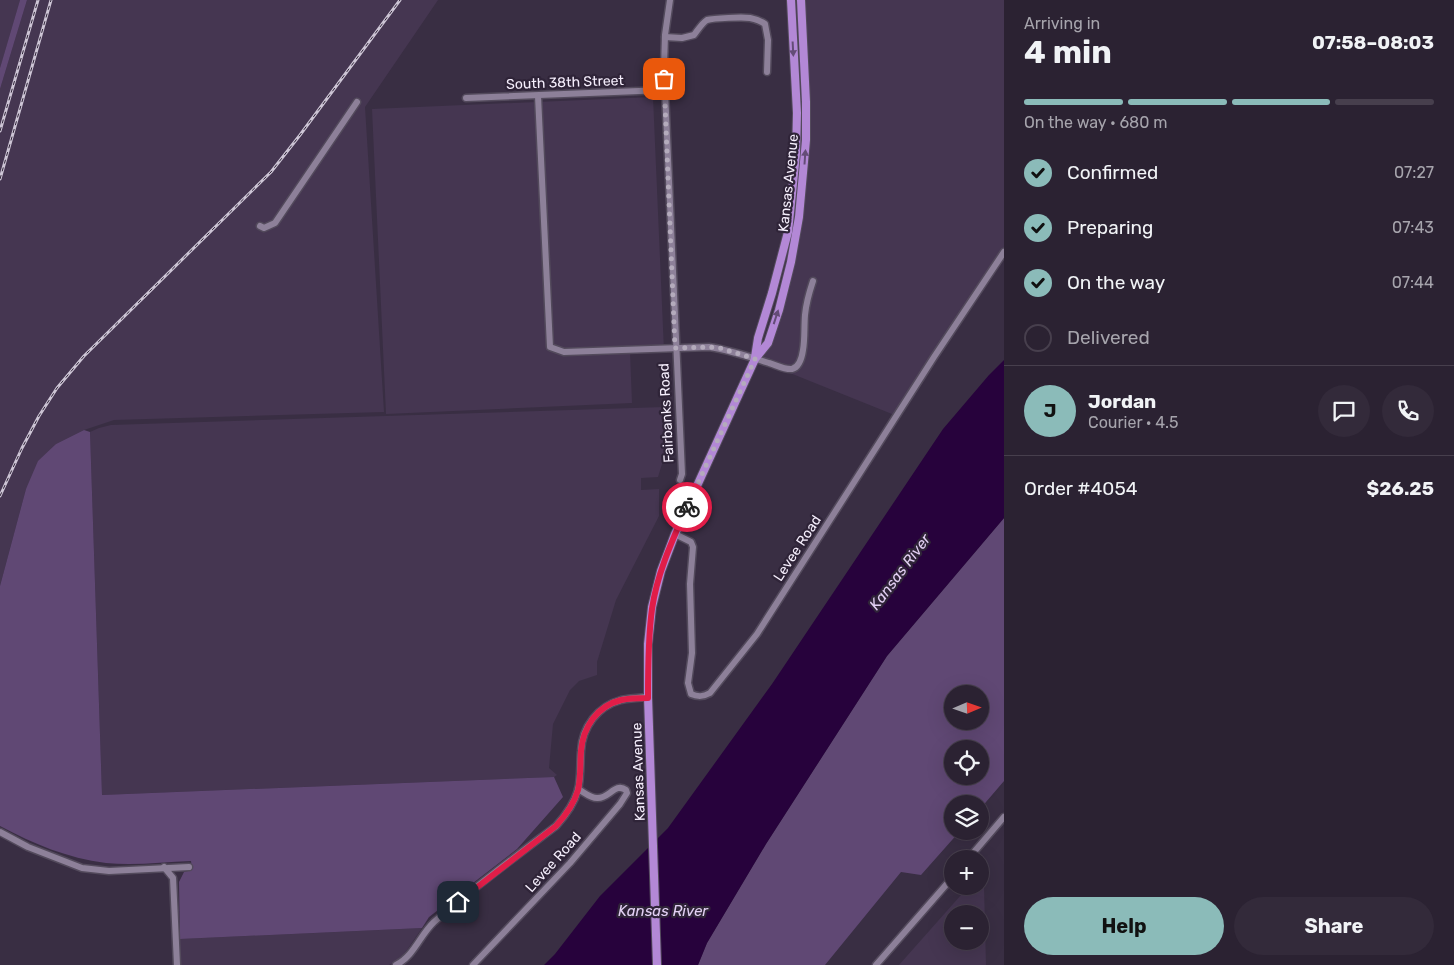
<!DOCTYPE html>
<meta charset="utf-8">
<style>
:root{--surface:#2b2232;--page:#332a3a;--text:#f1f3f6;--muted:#a6a4ac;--line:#473f4d;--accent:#8bbbb9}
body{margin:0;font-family:Rubik,sans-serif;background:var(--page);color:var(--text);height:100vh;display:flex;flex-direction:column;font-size:19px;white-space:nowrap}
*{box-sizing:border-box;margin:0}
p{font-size:16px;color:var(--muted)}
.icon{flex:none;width:28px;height:28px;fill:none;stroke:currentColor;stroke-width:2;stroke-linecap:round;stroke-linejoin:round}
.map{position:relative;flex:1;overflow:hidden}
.details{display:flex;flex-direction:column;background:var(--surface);width:450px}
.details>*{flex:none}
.needle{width:32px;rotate:88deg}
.tools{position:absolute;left:944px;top:685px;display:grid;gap:10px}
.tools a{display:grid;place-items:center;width:45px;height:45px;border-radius:50%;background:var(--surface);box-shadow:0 5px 20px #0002,0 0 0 1px var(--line);font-size:25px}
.pin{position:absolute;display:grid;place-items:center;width:42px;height:42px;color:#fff;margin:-21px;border-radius:10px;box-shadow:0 2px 8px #0006}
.courier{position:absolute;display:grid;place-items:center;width:50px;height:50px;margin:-25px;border:4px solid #e11d48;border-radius:50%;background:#fff;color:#222;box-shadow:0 1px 6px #0007}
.headline em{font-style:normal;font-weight:700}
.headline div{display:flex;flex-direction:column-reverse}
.headline{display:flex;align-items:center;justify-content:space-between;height:85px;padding:0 20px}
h1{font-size:32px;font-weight:700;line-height:38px}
.bar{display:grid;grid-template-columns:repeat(4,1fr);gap:8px 5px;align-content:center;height:60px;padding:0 20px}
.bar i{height:6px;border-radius:4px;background:var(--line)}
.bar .selected{background:var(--accent)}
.bar p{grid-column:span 4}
.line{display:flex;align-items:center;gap:12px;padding:0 20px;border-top:1px solid var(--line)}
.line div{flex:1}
.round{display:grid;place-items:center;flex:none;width:52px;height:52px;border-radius:26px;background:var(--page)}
ol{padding:0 20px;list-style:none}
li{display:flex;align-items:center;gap:15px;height:55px}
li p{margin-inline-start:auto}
li .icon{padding:5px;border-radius:50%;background:var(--accent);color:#111;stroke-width:4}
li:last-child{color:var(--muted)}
li i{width:28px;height:28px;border:2px solid var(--line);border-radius:50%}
.cta{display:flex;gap:10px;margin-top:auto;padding:10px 20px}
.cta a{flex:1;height:58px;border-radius:30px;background:var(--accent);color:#111;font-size:20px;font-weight:700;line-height:58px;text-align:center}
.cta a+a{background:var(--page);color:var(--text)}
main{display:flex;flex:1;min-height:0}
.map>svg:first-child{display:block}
</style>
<main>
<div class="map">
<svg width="1004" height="965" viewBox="0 0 1004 965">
<rect width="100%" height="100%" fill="#392e43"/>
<g fill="#453651" fill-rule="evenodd">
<path d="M0 0H20L0 68Z"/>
<path d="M27 0H438L365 107 384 412 114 420 84 430 56 444 26 489 0 586V89Z"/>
<path d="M802 0H1004V250L897 416 755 359 768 343 779 310 804 177Z"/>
<path d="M653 97 664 351 630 352 632 403 386 414 372 109Z"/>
<path d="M665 407 666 451 658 477 641 478V490L659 489V516L616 600 597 662V675L579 681 570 690 553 724 549 768 557 775 554 777 102 795 90 432 99 428 111 425Z"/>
<path d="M969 886H984L986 965H899ZM952 914H980V941H952Z"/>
<path d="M422 928 407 950 399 959 389 965H180V939Z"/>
</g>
<g fill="#604874" fill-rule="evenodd">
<path d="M20 0H27L0 89V68Z"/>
<path d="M84 430 90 432 102 795 554 777 563 797 517 849 429 917 422 928 180 939 179 882 184 872 192 870 191 861C163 862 134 866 106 863 67 858 34 844 0 826V586L26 489 38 461 56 444Z"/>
<path d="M1004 518V781L980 809V804H952V831H960L921 875 901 872 825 965H698L707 943 766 844 887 656ZM952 694H980V721H952ZM952 749H980V776H952Z"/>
</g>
<path fill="#27023c" d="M1004 360V518L887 656 766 844 707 943 698 965H544L555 954 600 896 668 828 772 684 943 429 989 375Z"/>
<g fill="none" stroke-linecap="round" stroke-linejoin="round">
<defs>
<g id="minor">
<path d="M670 0 665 35 664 68 682 474 680 480"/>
<path d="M665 37 682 38 694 35C698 30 702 23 707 20 714 18 743 17 750 18 755 19 761 21 765 24L768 40 767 72"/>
<path d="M538 96 550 347 564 352 709 347C730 350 750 357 769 363 776 365 785 370 792 369 800 367 802 357 803 350 805 339 804 327 805 315 806 304 809 293 813 281"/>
<path d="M466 98 664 90"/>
<path d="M260 226 264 228 275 223 357 102"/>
<path d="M675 534 691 542 693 547 690 584 692 653 688 683 691 694C698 697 703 697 710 693L757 634 934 357 1004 252"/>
<path d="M0 832 28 847 82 868 109 871 189 867"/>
<path d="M968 859 1004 817"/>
<path d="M164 867 173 878 177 965"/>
<path d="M396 965C414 956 420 935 434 922 473 888 515 857 556 826 566 815 574 804 578 790 581 777 580 764 581 751 582 727 598 706 621 700 630 698 639 698 648 697"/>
<path d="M473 965 570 863 620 804 627 793 626 790C615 782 609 799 597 798 590 798 584 792 578 789"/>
<path d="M876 965 952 878"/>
</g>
<g id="major">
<path d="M755 357 758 338 772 293 788 232 796 154 797 113 791 0"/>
<path d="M657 965 648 697V644L652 607 661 571 675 534 755 359 768 343 779 310 791 262 799 217 806 140V102L801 0"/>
</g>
</defs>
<use href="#minor" stroke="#534a5c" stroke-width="9"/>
<use href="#major" stroke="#534a5c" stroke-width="10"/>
<use href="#minor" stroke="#8d8099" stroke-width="6"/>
<use href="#major" stroke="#b388d6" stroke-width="8"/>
<defs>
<g id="rail">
<path d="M0 131 38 0"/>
<path d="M0 179 51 0"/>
<path d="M0 496 22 448 39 416 57 388 84 356 271 172 300 135 400 0"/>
</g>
</defs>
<use href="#rail" stroke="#cdc5d5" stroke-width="3"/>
<use href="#rail" stroke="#2f2438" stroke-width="1" stroke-dasharray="4" stroke-linecap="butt"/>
</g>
<defs><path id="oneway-solid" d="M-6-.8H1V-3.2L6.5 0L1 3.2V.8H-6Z" transform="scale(1.25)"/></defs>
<g fill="#644c77">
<use href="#oneway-solid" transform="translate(793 49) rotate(87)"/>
<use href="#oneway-solid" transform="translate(805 157) rotate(-86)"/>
<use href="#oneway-solid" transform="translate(776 317) rotate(-72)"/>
</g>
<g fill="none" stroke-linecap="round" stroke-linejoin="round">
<path stroke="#b4abbc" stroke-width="5" stroke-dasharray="0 9" d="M664 79 675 348 709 347 720 348 755 359 687 507"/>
<path stroke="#e11d48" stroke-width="6" d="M458 902 556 826C566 815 574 804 578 790 581 777 580 764 581 751 583 727 597 706 621 700 630 698 639 698 648 698 648 668 648 638 652 609 657 573 673 539 687 507"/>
</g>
<g text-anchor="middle" stroke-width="4.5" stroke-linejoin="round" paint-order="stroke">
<g font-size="14" fill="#f6effd" stroke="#2f2438">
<text transform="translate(565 82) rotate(-2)" y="5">South 38th Street</text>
<text transform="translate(788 183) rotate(-84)" y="5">Kansas Avenue</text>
<text transform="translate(666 413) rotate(-93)" y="5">Fairbanks Road</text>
<text transform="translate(797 548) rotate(-57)" y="5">Levee Road</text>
<text transform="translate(638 772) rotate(-92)" y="5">Kansas Avenue</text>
<text transform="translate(553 862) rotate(-48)" y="5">Levee Road</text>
</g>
<g font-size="15" font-style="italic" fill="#e3d0f4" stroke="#2f2438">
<text transform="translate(900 572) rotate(-53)" y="5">Kansas River</text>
<text x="663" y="916">Kansas River</text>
</g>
</g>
</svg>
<div class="tools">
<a><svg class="needle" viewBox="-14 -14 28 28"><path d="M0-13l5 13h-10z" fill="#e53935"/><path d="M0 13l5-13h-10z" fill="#a6a4ac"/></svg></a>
<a><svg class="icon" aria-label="locate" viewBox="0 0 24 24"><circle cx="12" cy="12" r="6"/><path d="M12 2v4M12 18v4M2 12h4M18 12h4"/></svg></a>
<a><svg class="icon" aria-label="layers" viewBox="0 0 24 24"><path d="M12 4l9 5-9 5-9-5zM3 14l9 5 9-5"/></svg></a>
<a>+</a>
<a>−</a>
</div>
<div class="pin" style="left:664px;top:79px;background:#ea580c"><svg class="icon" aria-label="bag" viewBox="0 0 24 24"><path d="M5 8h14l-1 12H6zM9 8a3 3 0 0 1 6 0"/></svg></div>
<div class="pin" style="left:458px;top:902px;background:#1f2937"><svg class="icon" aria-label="home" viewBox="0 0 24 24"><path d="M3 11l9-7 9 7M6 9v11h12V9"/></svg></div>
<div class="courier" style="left:687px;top:507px"><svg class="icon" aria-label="bike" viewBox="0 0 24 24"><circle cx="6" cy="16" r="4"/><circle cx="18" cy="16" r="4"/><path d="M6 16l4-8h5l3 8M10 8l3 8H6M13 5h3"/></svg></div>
</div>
<section class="details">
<div class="headline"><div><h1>4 min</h1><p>Arriving in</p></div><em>07:58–08:03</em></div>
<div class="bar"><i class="selected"></i><i class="selected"></i><i class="selected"></i><i></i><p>On the way · 680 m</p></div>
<ol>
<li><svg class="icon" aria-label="check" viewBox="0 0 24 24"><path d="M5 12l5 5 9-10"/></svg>Confirmed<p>07:27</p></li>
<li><svg class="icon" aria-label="check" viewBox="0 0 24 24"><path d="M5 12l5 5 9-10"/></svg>Preparing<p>07:43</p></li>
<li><svg class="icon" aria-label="check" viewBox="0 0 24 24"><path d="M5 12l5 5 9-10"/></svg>On the way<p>07:44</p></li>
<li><i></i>Delivered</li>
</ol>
<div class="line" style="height:90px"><b class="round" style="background:var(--accent);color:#111">J</b><div><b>Jordan</b><p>Courier · 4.5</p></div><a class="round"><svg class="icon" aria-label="chat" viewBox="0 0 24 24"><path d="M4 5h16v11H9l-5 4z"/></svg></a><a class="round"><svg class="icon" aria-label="phone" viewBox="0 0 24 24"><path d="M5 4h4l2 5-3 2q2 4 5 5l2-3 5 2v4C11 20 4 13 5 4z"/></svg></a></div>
<div class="line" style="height:65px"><div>Order #4054</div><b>$26.25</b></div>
<div class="cta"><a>Help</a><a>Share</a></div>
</section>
</main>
